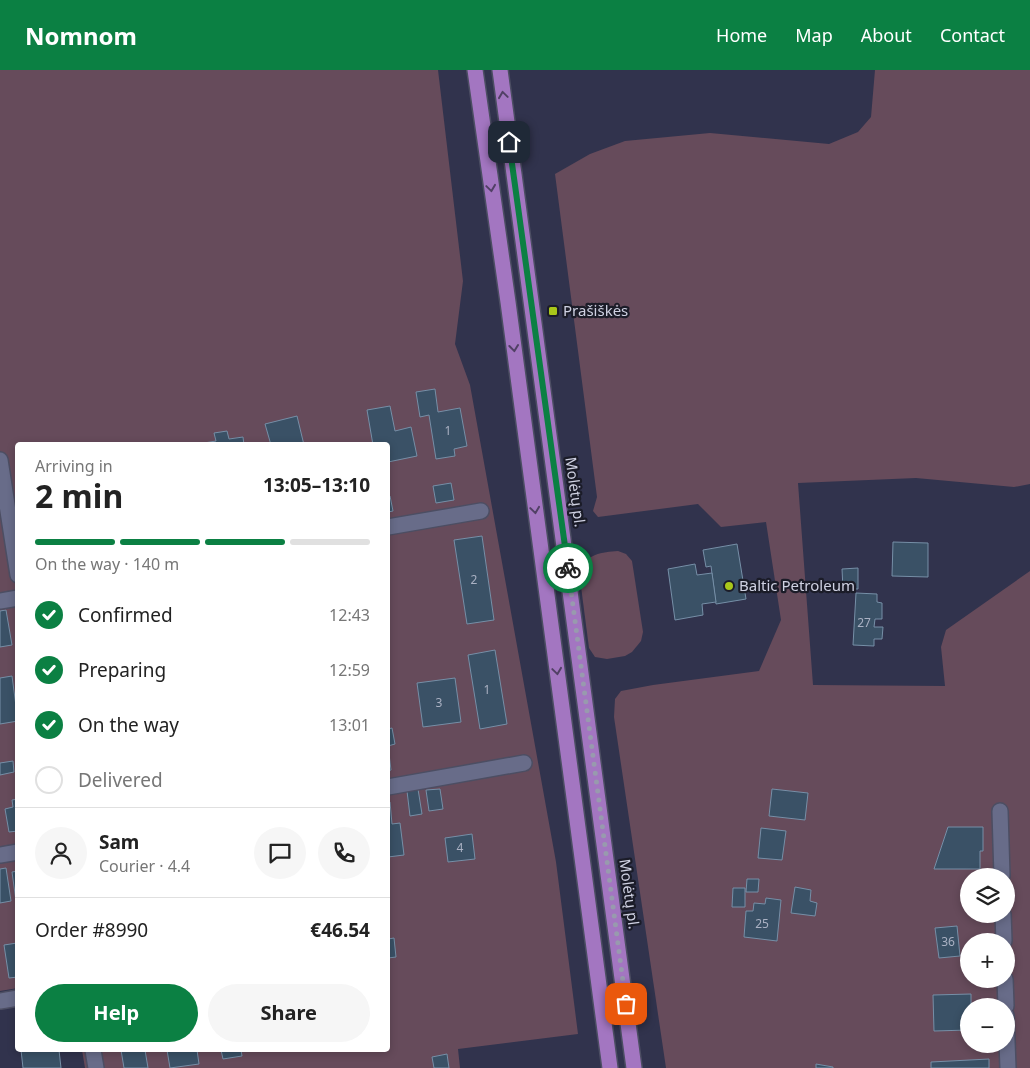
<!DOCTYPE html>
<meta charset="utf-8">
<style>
:root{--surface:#fff;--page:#f6f6f6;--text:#222;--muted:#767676;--line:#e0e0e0;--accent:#0b8043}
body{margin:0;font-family:"Noto Sans",sans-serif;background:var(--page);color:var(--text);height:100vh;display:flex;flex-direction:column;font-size:19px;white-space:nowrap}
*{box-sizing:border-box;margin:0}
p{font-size:16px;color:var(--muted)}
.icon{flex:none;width:28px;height:28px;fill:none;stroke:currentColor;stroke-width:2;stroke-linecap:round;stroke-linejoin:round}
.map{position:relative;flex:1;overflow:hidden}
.side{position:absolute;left:15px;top:372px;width:375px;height:610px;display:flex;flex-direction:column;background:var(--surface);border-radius:5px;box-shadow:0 2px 8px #0003}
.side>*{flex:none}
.fabs{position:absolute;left:960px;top:798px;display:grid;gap:10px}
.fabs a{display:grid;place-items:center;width:55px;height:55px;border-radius:50%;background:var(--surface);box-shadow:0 2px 8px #0003;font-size:25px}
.pin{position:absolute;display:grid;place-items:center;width:42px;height:42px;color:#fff;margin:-21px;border-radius:10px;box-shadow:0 2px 8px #0006}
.courier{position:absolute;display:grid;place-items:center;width:50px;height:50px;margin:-25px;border:4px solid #0b8043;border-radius:50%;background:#fff;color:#222;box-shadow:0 1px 6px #0007}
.headline em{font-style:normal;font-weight:700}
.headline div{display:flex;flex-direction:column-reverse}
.headline{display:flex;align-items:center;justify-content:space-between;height:85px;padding:0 20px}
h1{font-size:32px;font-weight:700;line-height:38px}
.bar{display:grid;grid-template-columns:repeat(4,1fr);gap:8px 5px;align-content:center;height:60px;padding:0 20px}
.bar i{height:6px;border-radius:4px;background:var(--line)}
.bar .on{background:var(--accent)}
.bar p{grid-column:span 4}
.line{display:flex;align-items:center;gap:12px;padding:0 20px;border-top:1px solid var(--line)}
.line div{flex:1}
.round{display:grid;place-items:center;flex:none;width:52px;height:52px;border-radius:26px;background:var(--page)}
ol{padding:0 20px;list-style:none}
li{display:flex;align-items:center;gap:15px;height:55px}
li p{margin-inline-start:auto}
li .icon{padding:5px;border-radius:50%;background:var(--accent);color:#fff;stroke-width:4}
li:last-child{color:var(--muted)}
li i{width:28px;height:28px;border:2px solid var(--line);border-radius:50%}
.cta{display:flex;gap:10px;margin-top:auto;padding:10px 20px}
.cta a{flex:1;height:58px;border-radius:30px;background:var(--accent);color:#fff;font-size:20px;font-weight:700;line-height:58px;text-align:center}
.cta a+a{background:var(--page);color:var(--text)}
header{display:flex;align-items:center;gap:30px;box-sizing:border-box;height:70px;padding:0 25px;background:var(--accent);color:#fff}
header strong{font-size:24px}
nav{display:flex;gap:28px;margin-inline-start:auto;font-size:18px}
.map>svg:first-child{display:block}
</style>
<header>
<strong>Nomnom</strong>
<nav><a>Home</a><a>Map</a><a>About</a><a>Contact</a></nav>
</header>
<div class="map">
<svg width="1030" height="998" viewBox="0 0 1030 998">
<rect width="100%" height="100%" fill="#31334d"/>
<g fill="#664b5b" fill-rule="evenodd">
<path d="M0 0H438L463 211 455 274 470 315 556 792 578 964 458 979 460 998H85L82 980H388V375H18V918L0 921Z"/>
<path d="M875 0H1030V414L1014 417 916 408 798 413 813 615 945 616 941 577 946 560 1030 501V998H666L614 647 615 629 621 621 653 615 759 601 781 550 766 452 721 457 698 434 598 447 593 441 597 427 555 104 590 84 625 71 710 63 829 74 858 62 871 47ZM969 806H1006V844H969ZM969 871H1006V909H969ZM969 936H1006V974H969Z"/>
<path d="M618 481 626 484 632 491 643 562 641 571 632 582 625 586 607 589 595 587 589 578 579 501C586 484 602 482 618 481Z"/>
</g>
<g fill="#3a5166" stroke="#768fa7">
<path d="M435 319 438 342 460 338 467 376 454 379 455 386 436 389 429 345 420 347 416 322Z"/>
<path d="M390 336 395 361 411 357 417 386 388 392V375H373L367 340Z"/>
<path d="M297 346 304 375H271L265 354Z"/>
<path d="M227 361 229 369 243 367 244 375H205L204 373 216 371 214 363Z"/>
<path d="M451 413 454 430 436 433 433 416Z"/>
<path d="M390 426 393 441 388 442V427Z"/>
<path d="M482 466 494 550 467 554 454 470Z"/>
<path d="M893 472 928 473V507L892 506Z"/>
<path d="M737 474 746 529 716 534 711 496 706 497 703 480Z"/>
<path d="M695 494 697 505 712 503 716 532 702 534 703 545 675 550 668 499Z"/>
<path d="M858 498V519H843L842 499Z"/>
<path d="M856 523 877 524V532L882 533V549H875L874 557H883L882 569H874V576L853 575Z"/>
<path d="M6 540 12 575 0 577V541Z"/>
<path d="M495 580 507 654 480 659 468 585Z"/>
<path d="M12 606 18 651 0 654V608Z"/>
<path d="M455 608 461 652 423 657 417 613Z"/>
<path d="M392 658 395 674 388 676V659Z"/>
<path d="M388 676 391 700 388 701Z"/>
<path d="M13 691 14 702 0 705V693Z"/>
<path d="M418 719 422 744 410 746 407 721Z"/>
<path d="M440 719 443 739 429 741 426 720Z"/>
<path d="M772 719 808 723 805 750 769 746Z"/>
<path d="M18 729V761L9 762 5 739 13 737 12 730Z"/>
<path d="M388 732H390L392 754 400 753 404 785 388 787Z"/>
<path d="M948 757H983V781H980V799H934Z"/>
<path d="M761 758 786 761 782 790 758 788Z"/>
<path d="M472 764 475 789 448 792 445 768Z"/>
<path d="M6 798 11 831 0 833V799Z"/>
<path d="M18 801V838H17L12 802Z"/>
<path d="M747 809H759L758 822H746Z"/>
<path d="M795 817 811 820 810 831 817 833 815 846 791 843Z"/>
<path d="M733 818H745V837H732Z"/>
<path d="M766 828 781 830 777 871 744 867 746 841H753L754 833 765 834Z"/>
<path d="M957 856 960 886 939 888 935 858Z"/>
<path d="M394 868 396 887 388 888V869Z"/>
<path d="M17 873 18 907 9 908 4 875Z"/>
<path d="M971 924V936H969V960L934 961 933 925Z"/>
<path d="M21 980H59L61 998H23Z"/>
<path d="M121 980H145L148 998H124Z"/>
<path d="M167 980H197L199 994 170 998Z"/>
<path d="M221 980H241L242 986 223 989Z"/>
<path d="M447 984 449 998H434L432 987Z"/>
<path d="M989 989V998H931V992Z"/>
<path d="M816 994 833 997V998H816Z"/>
</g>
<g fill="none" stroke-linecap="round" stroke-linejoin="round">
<defs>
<g id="street">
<path d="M0 390 18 505"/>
<path d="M388 457 481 441"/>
<path d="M0 531 18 528"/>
<path d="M388 717 524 693"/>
<path d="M1000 741 1002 806"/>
<path d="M0 785 18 782"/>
<path d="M1003 844 1004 871"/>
<path d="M1005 909 1006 936"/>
<path d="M0 931 18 928"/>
<path d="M1006 945 1008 998"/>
<path d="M93 980 96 998"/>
</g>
<g id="highway">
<path d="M475 0 508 232 610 998"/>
<path d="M500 0 634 998"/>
</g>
</defs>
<use href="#street" stroke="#4c4e63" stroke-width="18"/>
<use href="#highway" stroke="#4c4e63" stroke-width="18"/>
<use href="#street" stroke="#686c89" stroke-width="15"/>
<use href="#highway" stroke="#a376c1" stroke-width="15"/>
</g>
<defs><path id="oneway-chevron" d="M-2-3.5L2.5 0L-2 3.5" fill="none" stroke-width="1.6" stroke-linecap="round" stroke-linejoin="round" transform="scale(1.25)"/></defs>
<g stroke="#514065">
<use href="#oneway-chevron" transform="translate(503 25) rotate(-98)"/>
<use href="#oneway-chevron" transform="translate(491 118) rotate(82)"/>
<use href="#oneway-chevron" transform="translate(514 278) rotate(83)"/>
<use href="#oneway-chevron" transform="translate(535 440) rotate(82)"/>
<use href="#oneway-chevron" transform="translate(557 601) rotate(82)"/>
</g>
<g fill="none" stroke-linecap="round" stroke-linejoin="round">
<path stroke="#989aae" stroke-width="5" stroke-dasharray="0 9" d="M568 498 626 934"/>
<path stroke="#0b8043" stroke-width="6" d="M509 72 568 498"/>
</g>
<g fill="#a9c71a" stroke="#1b1c28" stroke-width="2">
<rect x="548" y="236" width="10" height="10" rx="2.5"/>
<circle cx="729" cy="516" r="5"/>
</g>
<g text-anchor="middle" stroke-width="4.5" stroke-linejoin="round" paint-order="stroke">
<g font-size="12" fill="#aab1c3">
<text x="448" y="365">1</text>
<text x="474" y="514">2</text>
<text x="864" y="557">27</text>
<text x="487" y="624">1</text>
<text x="439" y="637">3</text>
<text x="460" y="782">4</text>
<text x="762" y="858">25</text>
<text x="948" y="876">36</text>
</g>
<g font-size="15" fill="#cfd1e2" stroke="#1b1c28" text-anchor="start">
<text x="563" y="246">Prašiškės</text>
<text x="739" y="521">Baltic Petroleum</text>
</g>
<g font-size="15" fill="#cfd1e2" stroke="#1b1c28">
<text transform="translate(575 422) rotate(82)" y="5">Molėtų pl.</text>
<text transform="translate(629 824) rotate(82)" y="5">Molėtų pl.</text>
</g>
</g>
</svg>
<div class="fabs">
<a><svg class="icon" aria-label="layers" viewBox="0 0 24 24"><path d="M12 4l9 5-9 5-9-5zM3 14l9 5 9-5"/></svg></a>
<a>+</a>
<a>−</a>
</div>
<div class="pin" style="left:626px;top:934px;background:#ea580c"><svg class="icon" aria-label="bag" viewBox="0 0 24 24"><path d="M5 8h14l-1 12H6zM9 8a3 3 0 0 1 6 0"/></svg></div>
<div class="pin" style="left:509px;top:72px;background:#1f2937"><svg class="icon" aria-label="home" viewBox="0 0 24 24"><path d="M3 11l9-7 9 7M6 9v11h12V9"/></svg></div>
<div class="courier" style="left:568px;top:498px"><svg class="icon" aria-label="bike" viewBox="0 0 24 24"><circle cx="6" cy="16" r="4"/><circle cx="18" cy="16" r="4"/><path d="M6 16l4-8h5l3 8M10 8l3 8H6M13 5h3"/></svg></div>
<section class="side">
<div class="headline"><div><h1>2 min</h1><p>Arriving in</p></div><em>13:05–13:10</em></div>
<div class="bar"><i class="on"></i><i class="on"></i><i class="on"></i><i></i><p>On the way · 140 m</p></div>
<ol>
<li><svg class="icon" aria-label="check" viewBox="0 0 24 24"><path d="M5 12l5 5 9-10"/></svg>Confirmed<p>12:43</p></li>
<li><svg class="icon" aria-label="check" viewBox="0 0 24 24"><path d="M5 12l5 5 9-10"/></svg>Preparing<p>12:59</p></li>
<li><svg class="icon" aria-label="check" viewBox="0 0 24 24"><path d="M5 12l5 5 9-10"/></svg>On the way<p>13:01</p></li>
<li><i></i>Delivered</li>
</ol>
<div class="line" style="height:90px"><a class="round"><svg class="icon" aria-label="person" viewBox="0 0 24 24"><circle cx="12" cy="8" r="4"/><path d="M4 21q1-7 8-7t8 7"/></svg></a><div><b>Sam</b><p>Courier · 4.4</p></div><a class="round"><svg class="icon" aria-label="chat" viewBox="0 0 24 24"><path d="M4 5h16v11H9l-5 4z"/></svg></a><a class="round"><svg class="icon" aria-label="phone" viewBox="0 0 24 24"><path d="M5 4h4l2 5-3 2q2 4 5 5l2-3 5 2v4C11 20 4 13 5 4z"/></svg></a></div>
<div class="line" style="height:65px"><div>Order #8990</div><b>€46.54</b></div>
<div class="cta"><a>Help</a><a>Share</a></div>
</section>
</div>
